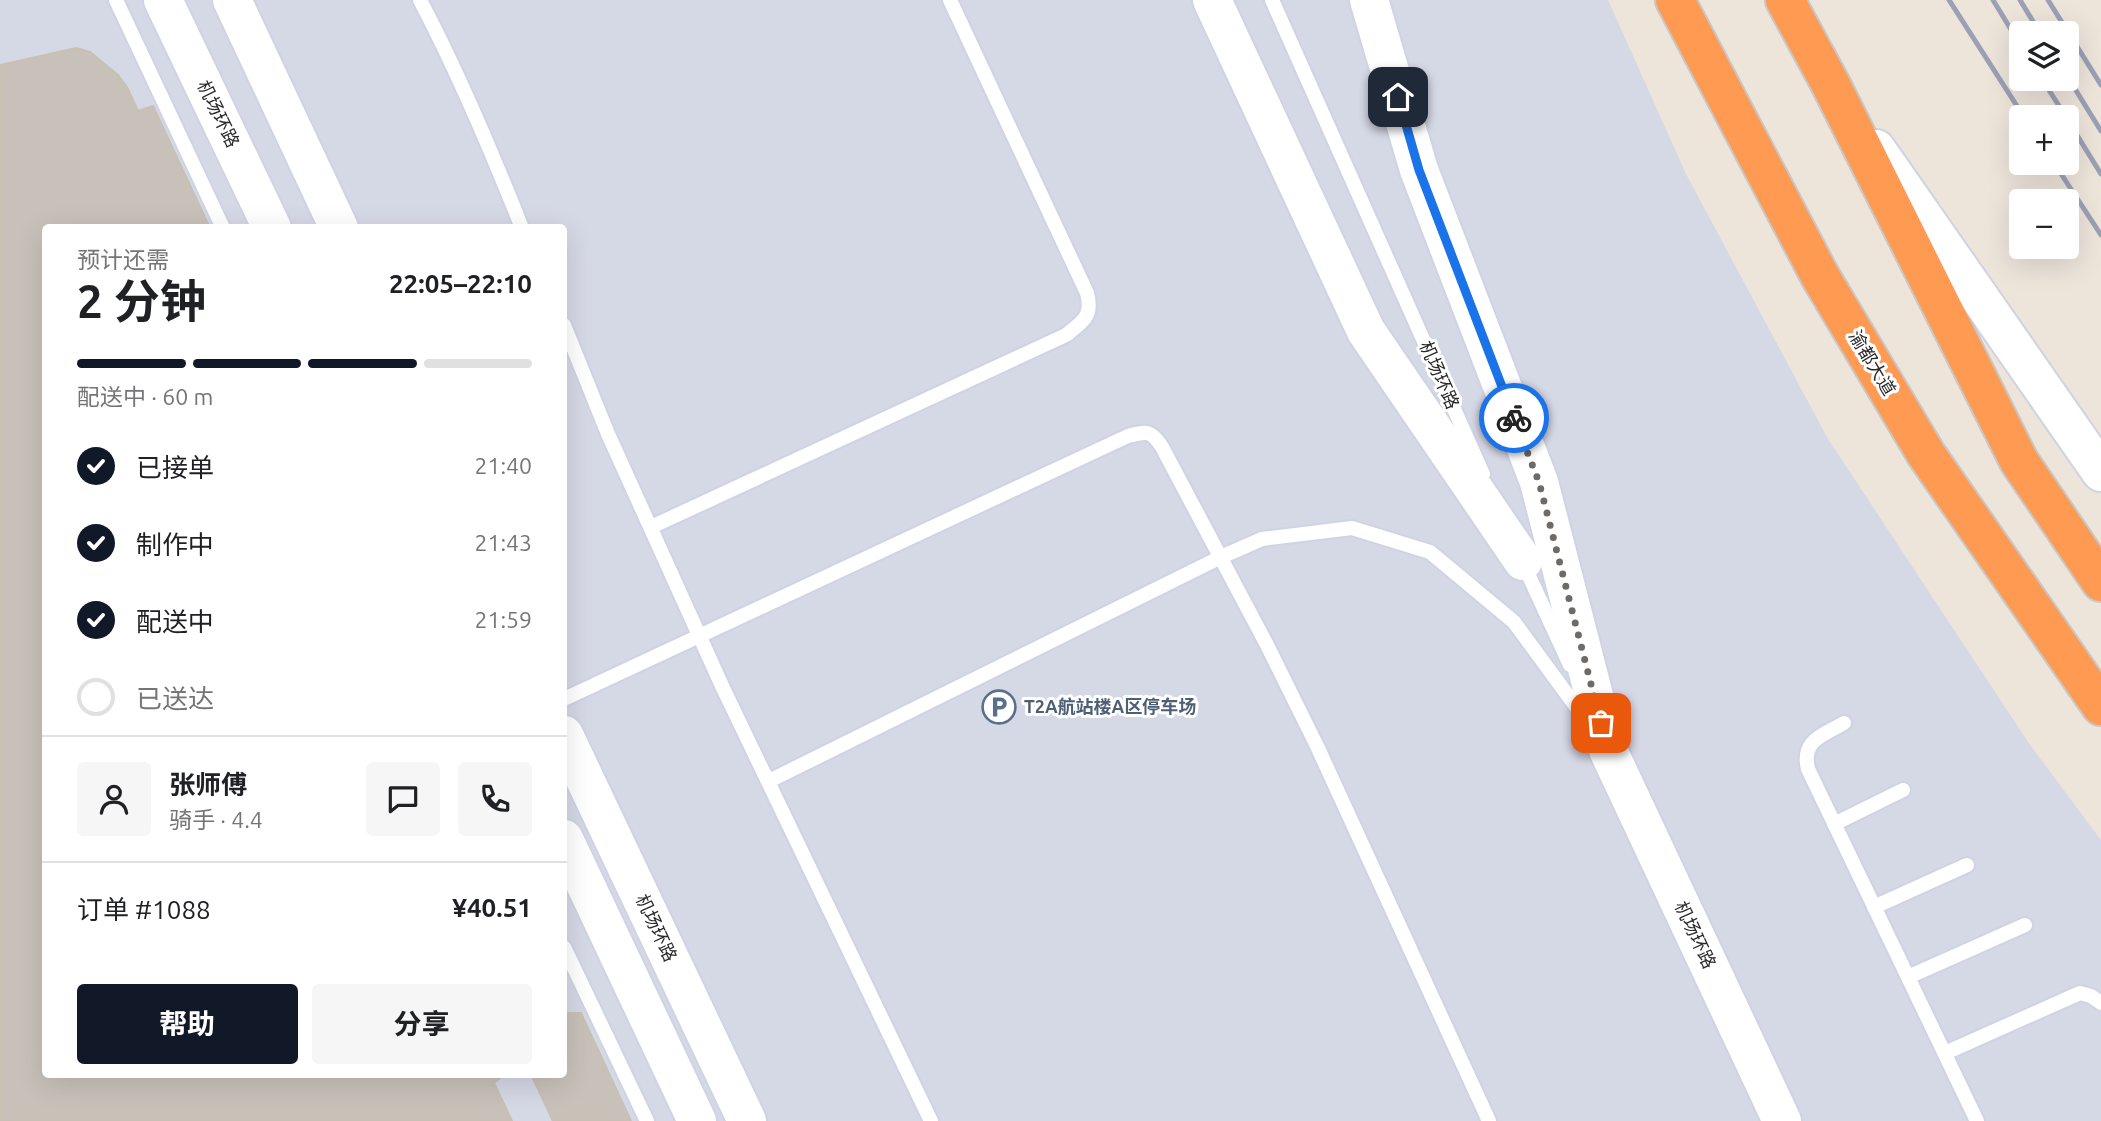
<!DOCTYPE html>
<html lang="zh">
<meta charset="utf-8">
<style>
:root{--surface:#fff;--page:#f6f6f6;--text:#202124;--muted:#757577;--line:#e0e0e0;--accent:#111827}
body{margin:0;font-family:Ubuntu,"Noto Sans SC",sans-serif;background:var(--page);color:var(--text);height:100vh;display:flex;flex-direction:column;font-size:26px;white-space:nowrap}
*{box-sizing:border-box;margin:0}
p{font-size:23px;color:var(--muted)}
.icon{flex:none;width:38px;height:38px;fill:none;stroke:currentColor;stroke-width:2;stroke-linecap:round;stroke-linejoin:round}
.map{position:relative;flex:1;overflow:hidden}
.sheet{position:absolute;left:42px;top:224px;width:525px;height:854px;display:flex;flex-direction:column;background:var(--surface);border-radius:7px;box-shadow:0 7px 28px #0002}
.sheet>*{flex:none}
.buttons{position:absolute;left:2009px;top:21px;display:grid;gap:14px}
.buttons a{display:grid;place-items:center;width:70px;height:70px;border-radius:7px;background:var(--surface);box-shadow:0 7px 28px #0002;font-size:35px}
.pin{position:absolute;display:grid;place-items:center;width:60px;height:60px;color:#fff;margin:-30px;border-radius:14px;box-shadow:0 4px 10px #0006}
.courier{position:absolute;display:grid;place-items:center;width:70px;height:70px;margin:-35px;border:5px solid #1a73e8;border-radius:50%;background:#fff;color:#222;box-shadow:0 2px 9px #0007}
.head em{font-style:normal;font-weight:700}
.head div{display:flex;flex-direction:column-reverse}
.head{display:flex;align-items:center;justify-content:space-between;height:119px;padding:0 35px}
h1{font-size:46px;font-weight:700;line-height:52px}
.bar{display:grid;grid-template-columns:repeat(4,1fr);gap:10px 7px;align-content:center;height:84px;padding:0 35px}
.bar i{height:9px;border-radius:5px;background:var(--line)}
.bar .active{background:var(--accent)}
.bar p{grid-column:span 4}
.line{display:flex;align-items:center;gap:18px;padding:0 35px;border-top:2px solid var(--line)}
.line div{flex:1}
.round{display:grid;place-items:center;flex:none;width:74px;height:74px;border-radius:7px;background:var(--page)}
ol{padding:0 35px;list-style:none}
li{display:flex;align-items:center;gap:21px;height:77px}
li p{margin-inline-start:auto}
li .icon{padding:7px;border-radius:50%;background:var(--accent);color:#fff;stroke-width:4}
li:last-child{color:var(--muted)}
li i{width:38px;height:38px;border:4px solid var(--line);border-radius:50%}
.action{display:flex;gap:14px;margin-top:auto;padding:14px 35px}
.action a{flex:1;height:80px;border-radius:7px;background:var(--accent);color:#fff;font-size:28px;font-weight:700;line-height:80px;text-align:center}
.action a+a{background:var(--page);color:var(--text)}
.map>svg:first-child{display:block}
</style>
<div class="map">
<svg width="2101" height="1121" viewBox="0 0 2101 1121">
<rect width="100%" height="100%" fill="#ede4da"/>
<path fill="#d5d8e5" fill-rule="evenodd" d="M0 0H1608L1686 174 1828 439 2030 745 2101 840V1121H0ZM46 228H564V1074H46Z"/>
<g fill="#c8c1b9" stroke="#c8c0b3" stroke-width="2">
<path d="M76 48 90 52 118 75 127 87 138 111 153 106 210 228H46V1074H505L494 1083 512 1121H0V65Z"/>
<path d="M564 1013H581L631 1121H553L531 1074H564Z"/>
</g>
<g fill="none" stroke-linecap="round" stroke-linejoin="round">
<defs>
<g id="lane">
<path d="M116 0 223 228"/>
<path d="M420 0C459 74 491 150 522 228"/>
<path d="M1272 0 1483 474"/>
<path d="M564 325 608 434 723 688 931 1121"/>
<path d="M651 527 1066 335C1084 321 1093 316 1087 293L950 0"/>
<path d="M1523 563 1570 665"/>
<path d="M564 699 1128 436C1147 431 1151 430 1162 447L1267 645 1317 746 1489 1121"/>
<path d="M1844 723C1823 735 1801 740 1808 769L1977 1121"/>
<path d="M769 781 1221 557 1262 539 1352 528 1430 552 1514 622 1588 723"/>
<path d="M1834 824 1903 790"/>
<path d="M1874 907 1967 865"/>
<path d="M564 947 647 1121"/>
<path d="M1908 977 2025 925"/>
<path d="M1945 1053 2080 993 2091 996 2101 1003"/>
</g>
<g id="secondary">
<path d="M163 0 272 228"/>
<path d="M232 0 339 228"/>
<path d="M1212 0 1366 331 1523 561"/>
<path d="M1369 0 1419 170 1539 482 1608 750 1782 1121"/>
<path d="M1876 149 2101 472"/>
<path d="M564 735 747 1121"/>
<path d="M564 839 697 1121"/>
</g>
<g id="highway">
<path d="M1675 0 1820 276 1926 454 2101 706"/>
<path d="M1785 0 1831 85 2019 461 2101 582"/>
</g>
</defs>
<use href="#lane" stroke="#cfd3e3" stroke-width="18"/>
<use href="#secondary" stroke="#cfd3e3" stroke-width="42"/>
<use href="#highway" stroke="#c7c7c7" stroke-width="42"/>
<use href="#lane" stroke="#fff" stroke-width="14"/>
<use href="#secondary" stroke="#fff" stroke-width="38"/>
<use href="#highway" stroke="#ff9a52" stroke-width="38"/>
<g stroke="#9ca0b5" stroke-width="5">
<path d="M1949 0 2024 117"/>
<path d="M1993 0 2021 46"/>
<path d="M2020 0 2040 33"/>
<path d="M2048 0 2101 85"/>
<path d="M2067 76 2101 131"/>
<path d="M2042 79 2066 117"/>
<path d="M2067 119 2101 174"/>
<path d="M2054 163 2101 235"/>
</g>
</g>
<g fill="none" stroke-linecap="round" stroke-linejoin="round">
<path stroke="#6e6a67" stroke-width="7" stroke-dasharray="0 12.6" d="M1514 418 1539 482 1601 723"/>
<path stroke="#1a73e8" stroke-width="9" d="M1398 97 1419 170 1514 418"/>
</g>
<defs>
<symbol id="parking-ring" viewBox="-11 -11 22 22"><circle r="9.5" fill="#fff" stroke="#5c6f8a" stroke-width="1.5"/><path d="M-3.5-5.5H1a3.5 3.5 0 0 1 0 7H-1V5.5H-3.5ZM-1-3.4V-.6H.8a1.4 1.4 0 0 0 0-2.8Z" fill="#5c6f8a"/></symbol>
</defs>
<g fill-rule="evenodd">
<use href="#parking-ring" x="980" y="688" width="38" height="38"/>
</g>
<g text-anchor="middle" stroke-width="6" stroke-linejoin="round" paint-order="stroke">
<g font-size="18" fill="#292929" stroke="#fff">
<text transform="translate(218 114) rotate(64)" y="6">机场环路</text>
<text transform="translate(1872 363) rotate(59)" y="6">渝都大道</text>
<text transform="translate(1439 375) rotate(66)" y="6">机场环路</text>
<text transform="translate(656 928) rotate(65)" y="6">机场环路</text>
<text transform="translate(1695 935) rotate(65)" y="6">机场环路</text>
</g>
<g font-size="18" font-weight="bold" fill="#4e5e75" stroke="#fff" text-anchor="start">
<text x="1024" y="713">T2A航站楼A区停车场</text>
</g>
</g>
</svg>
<div class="buttons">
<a><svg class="icon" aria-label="layers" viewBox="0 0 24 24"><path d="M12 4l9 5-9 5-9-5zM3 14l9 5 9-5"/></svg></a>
<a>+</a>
<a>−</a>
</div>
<div class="pin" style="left:1601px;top:723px;background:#ea580c"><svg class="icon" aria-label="bag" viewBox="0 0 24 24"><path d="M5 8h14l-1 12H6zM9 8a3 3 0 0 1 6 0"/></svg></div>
<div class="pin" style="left:1398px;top:97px;background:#1f2937"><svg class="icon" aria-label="home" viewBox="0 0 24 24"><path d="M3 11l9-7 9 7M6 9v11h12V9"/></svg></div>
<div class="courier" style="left:1514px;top:418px"><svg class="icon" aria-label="bike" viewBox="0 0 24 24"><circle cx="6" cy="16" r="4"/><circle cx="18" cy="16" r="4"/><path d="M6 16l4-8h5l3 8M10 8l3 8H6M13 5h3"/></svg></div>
<section class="sheet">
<div class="head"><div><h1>2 分钟</h1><p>预计还需</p></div><em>22:05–22:10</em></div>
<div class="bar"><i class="active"></i><i class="active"></i><i class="active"></i><i></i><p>配送中 · 60 m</p></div>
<ol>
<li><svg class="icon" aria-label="check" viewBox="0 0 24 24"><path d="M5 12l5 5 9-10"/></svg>已接单<p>21:40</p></li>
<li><svg class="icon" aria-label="check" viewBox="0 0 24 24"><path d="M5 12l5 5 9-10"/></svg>制作中<p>21:43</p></li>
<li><svg class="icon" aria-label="check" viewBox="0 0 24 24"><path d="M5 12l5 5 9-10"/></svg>配送中<p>21:59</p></li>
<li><i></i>已送达</li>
</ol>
<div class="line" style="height:126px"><a class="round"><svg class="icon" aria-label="person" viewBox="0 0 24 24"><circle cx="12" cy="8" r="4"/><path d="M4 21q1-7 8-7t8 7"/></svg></a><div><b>张师傅</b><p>骑手 · 4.4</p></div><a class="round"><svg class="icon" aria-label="chat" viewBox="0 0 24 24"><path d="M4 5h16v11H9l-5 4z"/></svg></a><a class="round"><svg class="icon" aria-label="phone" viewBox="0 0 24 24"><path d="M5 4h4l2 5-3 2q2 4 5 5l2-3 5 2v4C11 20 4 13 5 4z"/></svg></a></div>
<div class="line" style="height:91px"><div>订单 #1088</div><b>¥40.51</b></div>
<div class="action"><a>帮助</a><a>分享</a></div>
</section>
</div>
